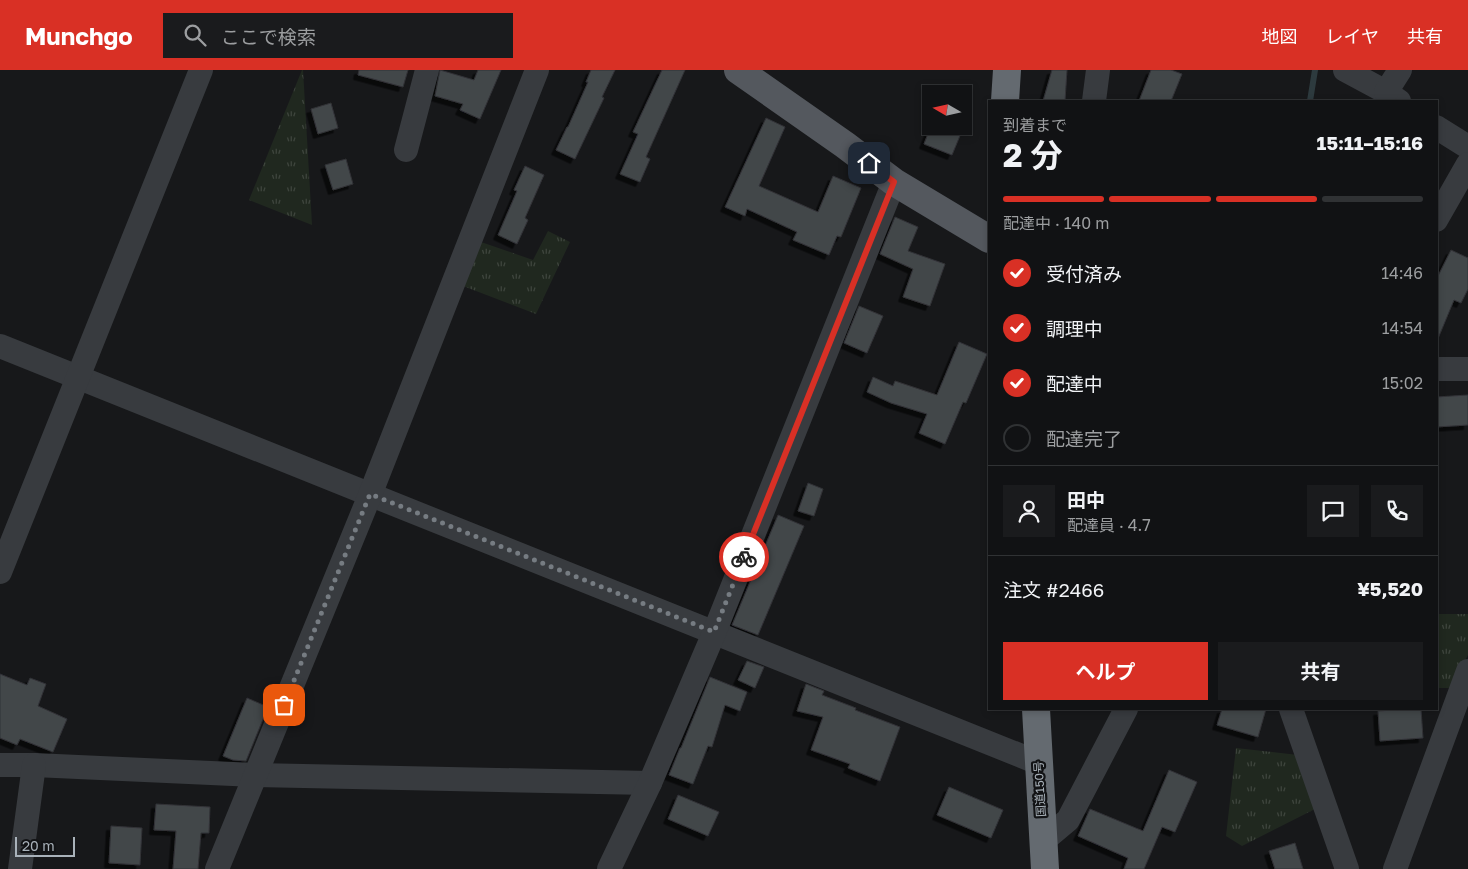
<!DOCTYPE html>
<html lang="ja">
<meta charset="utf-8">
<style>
:root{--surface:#111214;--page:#1a1b1d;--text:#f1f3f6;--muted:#9c9ea0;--line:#303234;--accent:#d93025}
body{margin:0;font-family:"Golos Text","Noto Sans JP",sans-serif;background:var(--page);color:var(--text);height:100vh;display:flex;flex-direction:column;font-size:19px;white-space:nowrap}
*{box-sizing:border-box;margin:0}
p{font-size:16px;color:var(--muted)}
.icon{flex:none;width:28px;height:28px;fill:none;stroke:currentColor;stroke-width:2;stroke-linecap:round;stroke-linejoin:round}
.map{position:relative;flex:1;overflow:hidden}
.sheet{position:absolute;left:988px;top:30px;width:450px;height:610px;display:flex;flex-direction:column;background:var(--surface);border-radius:0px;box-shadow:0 2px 8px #0003,0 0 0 1px var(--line)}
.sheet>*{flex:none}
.needle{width:32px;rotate:279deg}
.tools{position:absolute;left:922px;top:15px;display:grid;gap:10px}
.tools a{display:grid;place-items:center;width:50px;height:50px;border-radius:0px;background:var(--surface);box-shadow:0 2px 8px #0003,0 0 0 1px var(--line);font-size:25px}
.scale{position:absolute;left:15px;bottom:12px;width:60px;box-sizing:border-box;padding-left:5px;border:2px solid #a9b2ba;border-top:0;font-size:14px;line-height:18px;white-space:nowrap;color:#a9b2ba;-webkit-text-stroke:4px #121315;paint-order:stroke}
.pin{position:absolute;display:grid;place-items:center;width:42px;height:42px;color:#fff;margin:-21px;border-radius:10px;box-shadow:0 2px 8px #0006}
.courier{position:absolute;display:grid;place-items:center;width:50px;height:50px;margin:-25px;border:4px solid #d93025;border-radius:50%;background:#fff;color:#222;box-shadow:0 1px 6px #0007}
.headline em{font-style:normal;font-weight:700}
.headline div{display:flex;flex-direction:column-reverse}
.headline{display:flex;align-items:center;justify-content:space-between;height:85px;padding:0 15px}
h1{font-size:32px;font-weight:700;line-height:38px}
.bar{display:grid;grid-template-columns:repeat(4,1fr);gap:8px 5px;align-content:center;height:60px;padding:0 15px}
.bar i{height:6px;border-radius:4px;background:var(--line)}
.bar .selected{background:var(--accent)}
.bar p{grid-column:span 4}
.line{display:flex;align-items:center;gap:12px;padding:0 15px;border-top:1px solid var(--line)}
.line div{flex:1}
.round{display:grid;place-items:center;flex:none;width:52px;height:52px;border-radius:0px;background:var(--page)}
ol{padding:0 15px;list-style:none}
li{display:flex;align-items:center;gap:15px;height:55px}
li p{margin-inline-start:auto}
li .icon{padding:5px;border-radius:50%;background:var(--accent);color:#fff;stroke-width:4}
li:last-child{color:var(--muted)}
li i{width:28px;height:28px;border:2px solid var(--line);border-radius:50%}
.cta{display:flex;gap:10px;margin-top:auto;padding:10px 15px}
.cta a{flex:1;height:58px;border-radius:0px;background:var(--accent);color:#fff;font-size:20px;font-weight:700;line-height:58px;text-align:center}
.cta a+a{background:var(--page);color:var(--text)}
header{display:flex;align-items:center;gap:30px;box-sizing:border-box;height:70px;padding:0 25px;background:var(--accent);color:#fff}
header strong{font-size:24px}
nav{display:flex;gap:28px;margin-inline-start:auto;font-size:18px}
.search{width:350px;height:45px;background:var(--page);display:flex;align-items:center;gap:12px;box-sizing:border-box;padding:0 18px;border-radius:0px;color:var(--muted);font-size:19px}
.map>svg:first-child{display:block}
</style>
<header>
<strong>Munchgo</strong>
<div class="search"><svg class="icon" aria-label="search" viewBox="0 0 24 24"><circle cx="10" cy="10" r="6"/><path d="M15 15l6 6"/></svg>ここで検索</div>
<nav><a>地図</a><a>レイヤ</a><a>共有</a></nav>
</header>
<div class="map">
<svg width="1468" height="799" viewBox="0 0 1468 799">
<defs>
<pattern id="grass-tufts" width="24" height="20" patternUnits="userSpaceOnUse" patternTransform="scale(1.25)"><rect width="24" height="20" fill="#20281f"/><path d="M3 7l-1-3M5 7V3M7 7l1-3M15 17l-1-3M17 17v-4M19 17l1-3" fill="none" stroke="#3e453d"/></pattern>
<filter id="shadow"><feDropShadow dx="-4.5" dy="4.5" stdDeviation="0" flood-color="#0009"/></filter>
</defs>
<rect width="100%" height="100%" fill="#17181a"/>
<g fill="url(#grass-tufts)">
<path d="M302 0H303L312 155 249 130Z"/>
<path d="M548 161 570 172 536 244 463 216 481 172 533 190Z"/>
<path d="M1436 544H1468V585L1450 618H1436Z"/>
<path d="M1236 678 1298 685 1319 737 1242 776 1226 766Z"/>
</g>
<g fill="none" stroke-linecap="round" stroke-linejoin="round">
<path stroke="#2d3a3e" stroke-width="6" d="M1310 31 1315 0"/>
</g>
<g fill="#43464a" stroke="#313236" filter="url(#shadow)">
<path d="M359 0H408L403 17 358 5Z"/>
<path d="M440 0 474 10 478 0H501L480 49 460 40 463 34 435 26Z"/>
<path d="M591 0H615L602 27 604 28 575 89 556 80 567 57H568L588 12H586Z"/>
<path d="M662 0H685L646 87 650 89 640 112 620 104 638 64 633 62Z"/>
<path d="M1052 0H1067L1065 31H1043Z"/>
<path d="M1151 0H1171L1182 4 1171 31H1139Z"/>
<path d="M331 33 338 58 318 64 311 39Z"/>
<path d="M766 48 785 57 759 116 818 142 833 106 861 118 841 167 837 166 829 185 793 170 797 162 747 139 745 146 725 137Z"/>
<path d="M931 56H964L952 85 924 74Z"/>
<path d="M346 89 353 114 333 120 325 95Z"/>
<path d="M525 96 544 105 525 148 528 150 517 174 498 165 517 121 514 120Z"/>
<path d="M895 147 918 157 908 181 945 194 930 236 903 227 913 199 880 184Z"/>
<path d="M1451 180 1468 188V219L1461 233 1454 230 1437 271 1436 210Z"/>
<path d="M859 236 883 246 867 283 844 273Z"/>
<path d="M959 272 987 284 966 333 963 332 945 374 919 363 927 344 891 333 867 322 873 307 893 316 895 311 937 325Z"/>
<path d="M1468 325V355L1436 357V327Z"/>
<path d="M808 413 823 419 814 446 798 441Z"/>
<path d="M778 445 804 456 758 565 732 555Z"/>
<path d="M747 591 764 597 755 618 738 610Z"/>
<path d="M0 604 27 615 30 608 46 614 38 636 67 649 53 682 20 669 17 675 0 668Z"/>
<path d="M710 607 747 622 740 641 725 635 712 677 708 676 693 714 669 705 680 678H681Z"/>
<path d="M806 614 824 621 822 625 856 638 855 640 900 657 880 711 848 698 850 694 811 680 823 647 797 641Z"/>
<path d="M247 628 268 637 246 691 233 690 223 686Z"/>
<path d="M1222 639H1266L1258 667 1217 655Z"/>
<path d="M1409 639H1421L1423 668 1380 671 1378 641Z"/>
<path d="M1169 700 1197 712 1175 762 1162 757 1144 799H1124L1128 788 1078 766 1090 739 1143 761Z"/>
<path d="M949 717 1003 740 991 768 937 745Z"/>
<path d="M678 725 719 742 708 766 668 749Z"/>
<path d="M156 734 210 737 209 763H201L198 799H173L176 761 154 760Z"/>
<path d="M111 756 142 758 140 795 109 793Z"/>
<path d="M1295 773 1303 799H1275L1269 781Z"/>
</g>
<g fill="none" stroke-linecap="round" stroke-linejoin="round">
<g stroke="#383b3f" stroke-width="24">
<path d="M1345 0 1386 22 1399 31"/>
<path d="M1386 22 1400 0"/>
<path d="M1094 31 1098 0"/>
<path d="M1436 57 1468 77"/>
<path d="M406 80 427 0"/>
<path d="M1436 150 1468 94"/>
<path d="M0 276 1039 693"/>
<path d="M1436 299H1468"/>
<path d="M0 502 201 0"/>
<path d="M1291 639 1347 799"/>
<path d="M0 695H34L255 705 650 713"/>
<path d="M1043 771 1068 750 1126 639"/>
<path d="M20 799 34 695"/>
<path d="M217 799 370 425 537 0"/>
<path d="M609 799 650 713 714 563 894 112"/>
<path d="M1395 799 1468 601"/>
</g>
<path stroke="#54585e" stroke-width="28" d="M738 0 845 75 894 112 989 169"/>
<g stroke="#646a70" stroke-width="28">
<path d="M1005 31 1007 0"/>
<path d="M1036 639 1045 799"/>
</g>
</g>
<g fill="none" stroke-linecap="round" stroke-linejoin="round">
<path stroke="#767c82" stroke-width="5" stroke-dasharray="0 9" d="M284 635 370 424 714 562 744 487"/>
<path stroke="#d93025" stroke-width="6" d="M744 487 894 112 869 93"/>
</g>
<g text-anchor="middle" stroke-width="4.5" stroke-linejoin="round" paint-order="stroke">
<g font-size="12" fill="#a9b2ba" stroke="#121315">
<text transform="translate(1040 719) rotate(-93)" y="4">国道150号</text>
</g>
</g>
</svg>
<div class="tools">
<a><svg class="needle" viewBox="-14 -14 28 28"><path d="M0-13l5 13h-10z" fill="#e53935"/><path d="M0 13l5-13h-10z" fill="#9c9ea0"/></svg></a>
</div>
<div class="scale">20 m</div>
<div class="pin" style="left:284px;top:635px;background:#ea580c"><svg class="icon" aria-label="bag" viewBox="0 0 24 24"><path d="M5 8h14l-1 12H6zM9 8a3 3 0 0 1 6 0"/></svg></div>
<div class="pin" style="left:869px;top:93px;background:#1f2937"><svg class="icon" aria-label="home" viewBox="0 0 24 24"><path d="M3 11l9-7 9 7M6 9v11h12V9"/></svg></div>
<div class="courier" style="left:744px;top:487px"><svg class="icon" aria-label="bike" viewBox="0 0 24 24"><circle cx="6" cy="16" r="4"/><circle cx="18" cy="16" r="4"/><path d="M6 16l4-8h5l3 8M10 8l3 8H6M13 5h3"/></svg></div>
<section class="sheet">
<div class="headline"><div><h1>2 分</h1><p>到着まで</p></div><em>15:11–15:16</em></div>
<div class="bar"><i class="selected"></i><i class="selected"></i><i class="selected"></i><i></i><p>配達中 · 140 m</p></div>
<ol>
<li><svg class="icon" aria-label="check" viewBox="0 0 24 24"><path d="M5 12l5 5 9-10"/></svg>受付済み<p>14:46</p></li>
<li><svg class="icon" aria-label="check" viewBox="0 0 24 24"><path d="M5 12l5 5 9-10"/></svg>調理中<p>14:54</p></li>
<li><svg class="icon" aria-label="check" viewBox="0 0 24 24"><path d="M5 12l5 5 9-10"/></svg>配達中<p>15:02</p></li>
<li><i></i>配達完了</li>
</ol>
<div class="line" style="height:90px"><a class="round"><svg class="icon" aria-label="person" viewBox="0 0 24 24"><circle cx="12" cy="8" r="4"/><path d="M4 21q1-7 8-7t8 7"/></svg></a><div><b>田中</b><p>配達員 · 4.7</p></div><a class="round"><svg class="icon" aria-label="chat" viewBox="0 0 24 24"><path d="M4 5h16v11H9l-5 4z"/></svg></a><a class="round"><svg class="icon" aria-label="phone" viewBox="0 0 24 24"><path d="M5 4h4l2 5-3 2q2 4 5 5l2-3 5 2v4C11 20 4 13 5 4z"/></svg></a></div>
<div class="line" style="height:65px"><div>注文 #2466</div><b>¥5,520</b></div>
<div class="cta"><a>ヘルプ</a><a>共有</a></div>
</section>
</div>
